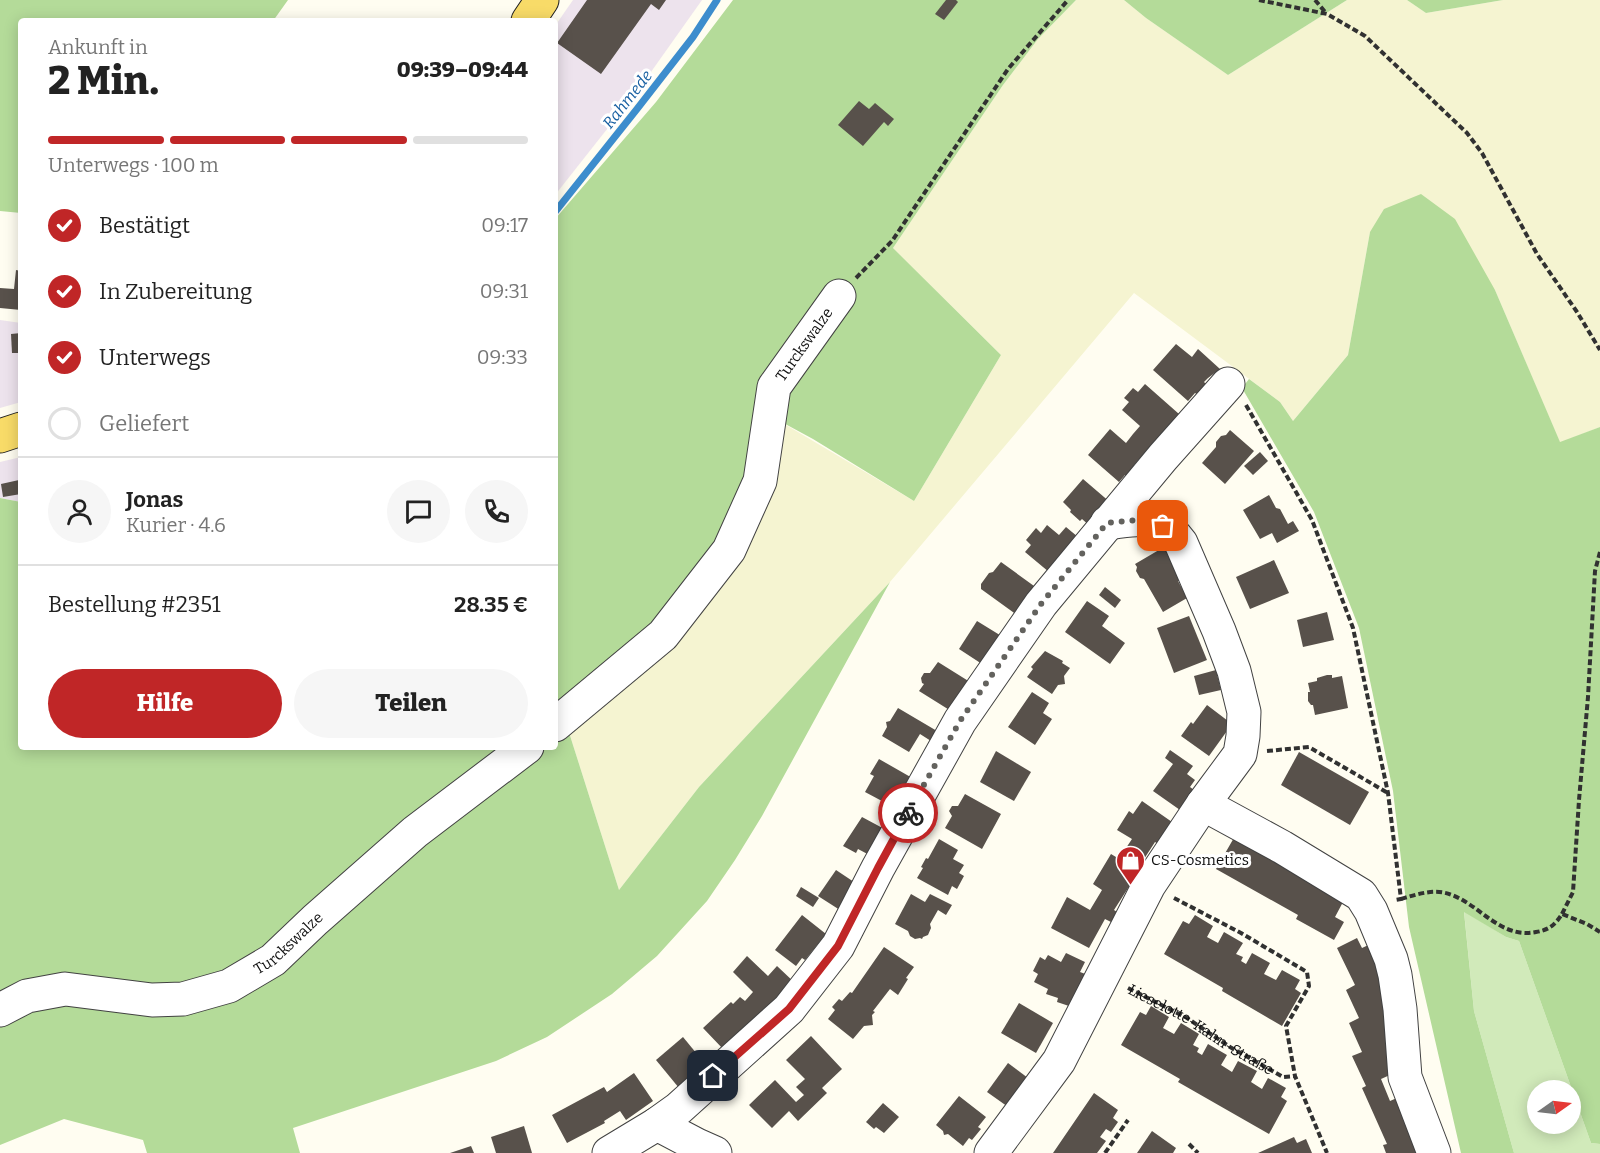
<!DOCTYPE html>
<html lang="de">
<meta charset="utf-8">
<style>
:root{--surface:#fff;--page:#f6f6f6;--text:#222;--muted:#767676;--line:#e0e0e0;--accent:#c02627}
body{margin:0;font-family:Bitter,serif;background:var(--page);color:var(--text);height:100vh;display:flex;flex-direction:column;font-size:22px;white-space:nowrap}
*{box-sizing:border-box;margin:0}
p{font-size:20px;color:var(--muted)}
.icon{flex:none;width:33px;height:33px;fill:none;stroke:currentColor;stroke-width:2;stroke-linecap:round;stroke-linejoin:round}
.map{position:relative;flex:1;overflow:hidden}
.panel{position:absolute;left:18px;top:18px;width:540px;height:732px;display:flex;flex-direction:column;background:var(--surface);border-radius:6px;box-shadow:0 3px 15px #0003}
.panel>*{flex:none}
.needle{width:39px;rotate:76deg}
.fabs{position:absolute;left:1527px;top:1080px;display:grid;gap:12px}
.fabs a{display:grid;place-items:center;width:54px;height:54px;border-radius:50%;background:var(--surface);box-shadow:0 3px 15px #0003;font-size:30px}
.pin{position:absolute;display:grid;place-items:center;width:51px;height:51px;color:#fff;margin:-26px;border-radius:12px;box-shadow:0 3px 9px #0006}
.courier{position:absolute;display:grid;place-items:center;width:60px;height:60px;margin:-30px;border:4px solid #c02627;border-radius:50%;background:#fff;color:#222;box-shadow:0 2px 8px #0007}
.overview em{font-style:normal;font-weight:800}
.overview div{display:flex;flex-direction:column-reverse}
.overview{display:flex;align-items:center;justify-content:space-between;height:102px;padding:0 30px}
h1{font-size:39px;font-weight:800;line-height:45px}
.bar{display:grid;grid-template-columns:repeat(4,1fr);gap:9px 6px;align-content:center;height:72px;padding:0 30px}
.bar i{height:8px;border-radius:4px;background:var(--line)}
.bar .active{background:var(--accent)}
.bar p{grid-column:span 4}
.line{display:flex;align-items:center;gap:15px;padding:0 30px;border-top:2px solid var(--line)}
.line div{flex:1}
.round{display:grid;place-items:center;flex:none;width:63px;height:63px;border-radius:32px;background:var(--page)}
ol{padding:0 30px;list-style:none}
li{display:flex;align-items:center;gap:18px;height:66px}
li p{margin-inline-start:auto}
li .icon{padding:6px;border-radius:50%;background:var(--accent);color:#fff;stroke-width:4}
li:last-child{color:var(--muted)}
li i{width:33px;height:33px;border:3px solid var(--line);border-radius:50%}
.button{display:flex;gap:12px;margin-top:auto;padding:12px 30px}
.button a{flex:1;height:69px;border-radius:36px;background:var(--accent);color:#fff;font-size:24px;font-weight:800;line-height:69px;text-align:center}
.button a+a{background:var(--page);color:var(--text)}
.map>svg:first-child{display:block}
</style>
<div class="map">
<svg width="1600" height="1153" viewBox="0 0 1600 1153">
<rect width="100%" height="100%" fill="#fffdf1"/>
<g fill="#ede3ed">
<path d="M573 0H702L641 86 555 195V26Z"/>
<path d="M0 320 21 323V402L0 408Z"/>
<path d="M21 457V502L0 498V462Z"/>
</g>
<path fill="#f5f4d1" d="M1076 0H1124L1146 18 1228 75 1347 0H1407L1426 13 1503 0H1600V427L1560 443 1495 290 1370 232 1348 355 1293 421 1280 402 1134 293 890 582 699 787 619 890 566 723 776 419 914 501 1001 355 893 248 1003 85 1038 39Z"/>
<path fill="#d1eaba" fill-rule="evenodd" d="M1464 911 1506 937 1519 941 1591 1143 1600 1144V1153H1514L1474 1011ZM1538 1090H1570V1124H1538Z"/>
<g fill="#b4db99">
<path d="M0 0H288L273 21H21V213L0 211Z"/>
<path d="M733 0H1076L1038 39 1003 85 893 248 1001 355 914 501 813 439 776 419 732 554 566 723 619 890 699 787 890 582 762 816 735 860 707 901 657 956 612 994 547 1037 496 1061 293 1128 300 1153H147L143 1140 64 1119 0 1145V498L21 502V747H555V219L656 102Z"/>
<path d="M1124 0H1347L1228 75 1146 18Z"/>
<path d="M1407 0H1503L1426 13Z"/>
<path d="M1421 194 1455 219 1495 290 1560 442 1600 427V1144L1591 1143 1519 941 1506 937 1464 912 1474 1011 1514 1153H1461L1409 927 1393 791 1359 628 1314 512 1242 388 1249 379 1280 402 1293 421 1348 355 1370 232 1384 209Z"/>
</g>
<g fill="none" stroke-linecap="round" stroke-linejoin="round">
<path stroke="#3d8dcd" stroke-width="7" d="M555 212 637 109 693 37 717 0"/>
</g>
<g fill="#58514b">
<path d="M587 0H666L659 10 651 4 601 74 557 43Z"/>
<path d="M946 0H956L958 2 944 20 935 14Z"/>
<path d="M859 101 869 109 875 103 894 119 888 126 884 122 863 146 838 125Z"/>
<path d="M16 270 21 271V310L0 308V288L14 289Z"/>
<path d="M21 333V353H12L11 334Z"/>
<path d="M1176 344 1192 357 1198 349 1220 369 1208 378 1204 382 1207 385 1198 395 1195 393 1188 401 1153 370Z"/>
<path d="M1145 384 1179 414 1134 465 1138 468 1129 479 1125 475 1119 482 1088 455 1110 429 1126 443 1133 434 1140 426 1122 410 1129 402 1124 398 1133 388 1138 392Z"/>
<path d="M1230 430 1254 451 1225 484 1202 463 1216 447V442L1221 436 1226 435Z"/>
<path d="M1260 452 1268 461 1253 475 1244 466Z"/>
<path d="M1083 479 1111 503 1091 527 1082 519 1080 521 1070 512 1071 510 1063 502Z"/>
<path d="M19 480 21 494 3 497 1 484Z"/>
<path d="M1269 495 1276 508 1280 509 1288 524 1293 521 1299 531 1277 543 1272 533 1260 539 1243 510Z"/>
<path d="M1047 525 1059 535 1066 527 1078 537 1049 572 1025 552 1031 545 1026 540 1036 528 1041 533Z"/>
<path d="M1164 547 1182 578 1178 581 1187 598 1163 612 1144 579 1140 578 1136 571 1137 567 1135 564Z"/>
<path d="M1274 560 1289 593 1250 609 1236 577Z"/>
<path d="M1001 562 1041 591 1021 618 981 589V584L989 573 993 572Z"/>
<path d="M1105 587 1121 600 1115 608 1099 595Z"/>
<path d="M1087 601 1109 616 1102 626 1125 643 1110 664 1065 632Z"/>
<path d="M1327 612 1334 640 1303 647 1297 620Z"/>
<path d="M1189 616 1207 660 1174 673 1157 628Z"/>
<path d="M977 621 1003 637 985 666 959 649Z"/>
<path d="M1045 651 1063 661 1062 663 1070 668 1064 676 1065 684 1058 685 1052 694 1027 677 1033 669 1031 667Z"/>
<path d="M938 662 970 682 951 711 919 691 924 684 922 683 921 678 924 673H930Z"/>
<path d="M1216 670 1221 690 1199 695 1194 676Z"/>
<path d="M1327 675H1332V678L1342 676 1348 708 1315 715 1313 705H1311L1308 701V692H1310L1308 683 1317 681V678Z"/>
<path d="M1032 692 1049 703 1043 713 1052 719 1035 745 1008 727Z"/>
<path d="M1207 705 1232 724 1209 756 1181 736 1191 722 1193 724Z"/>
<path d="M898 708 937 731 931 741 920 734 909 752 882 736 887 727 886 722 890 721Z"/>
<path d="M1170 750 1193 766 1187 774 1195 780 1190 787 1194 790 1180 810 1153 791 1173 764 1165 758Z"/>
<path d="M996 751 1031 772 1014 801 980 782Z"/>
<path d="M1299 752 1369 792 1350 825 1281 785Z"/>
<path d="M879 759 914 779 897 809 865 792 874 776 870 774Z"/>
<path d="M965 794 1001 814 982 849 945 828 952 816 949 811 952 806H958Z"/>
<path d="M1142 801 1172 822 1158 844 1155 842 1144 859 1126 848 1132 839 1117 830 1129 811 1133 814Z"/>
<path d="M862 817 890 832 875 858 858 849 856 853 843 846Z"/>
<path d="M1235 836 1343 902 1335 917 1344 922 1334 940 1296 919 1298 915 1216 869Z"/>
<path d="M939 839 958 850 953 859 964 865 959 873 964 876 957 889 952 886 948 895 917 878 923 868 921 867 926 858 928 859Z"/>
<path d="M1111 854 1139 871 1114 910 1117 912 1111 922 1105 919 1089 948 1051 928 1067 897 1090 910 1102 890 1093 884Z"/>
<path d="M836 870 860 886 843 912 818 896Z"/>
<path d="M801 887 819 898 813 907 796 896Z"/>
<path d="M911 894 925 902 930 894 952 905 946 915 938 910 930 924 931 928 928 935 923 937 922 939 920 938 915 939 910 936 908 931 895 924Z"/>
<path d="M802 915 826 934 805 960 802 958 796 966 775 950Z"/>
<path d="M1195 915 1213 926 1207 937 1218 943 1224 932 1243 943 1236 954 1243 957 1241 961 1246 964 1252 953 1270 963 1264 974 1276 980 1282 970 1300 980 1295 989 1301 993 1282 1026 1222 991 1223 988 1164 954 1183 921 1189 924Z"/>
<path d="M1357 938 1362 948 1377 941 1401 1070 1381 1079 1390 1101 1406 1094 1428 1153H1386L1383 1145 1387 1144 1362 1088 1366 1086 1352 1056 1362 1052 1349 1023 1359 1018 1346 990 1355 985 1337 948Z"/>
<path d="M884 947 914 967 906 978 908 979 898 995 890 989 873 1011 875 1012 872 1015 873 1025 864 1026 853 1039 828 1019 835 1010 832 1007 839 999 842 1001 850 992 852 993Z"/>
<path d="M1066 953 1085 962 1080 972 1088 975 1072 1007 1057 1002 1058 998 1046 994 1048 989 1034 982 1038 974 1033 971 1040 957 1045 960 1048 955 1061 962Z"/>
<path d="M747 956 768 976 777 966 795 983 770 1010 766 1007 724 1050 703 1028 731 1002 733 1004 740 997 745 1001 753 992 733 972Z"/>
<path d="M1019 1003 1053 1023 1036 1053 1001 1033Z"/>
<path d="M1151 1006 1169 1017 1163 1028 1174 1034 1181 1023 1199 1034 1193 1045 1199 1048 1197 1052 1202 1055 1208 1044 1227 1055 1221 1065 1232 1072 1238 1061 1257 1071 1251 1082 1262 1089 1268 1078 1286 1088 1281 1097 1287 1101 1269 1134 1178 1082 1180 1079 1121 1045 1140 1012 1146 1015Z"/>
<path d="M811 1036 842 1069 822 1088 827 1093 798 1121 789 1111 772 1128 749 1105 775 1080 796 1102 804 1095 796 1087 805 1079 786 1060Z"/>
<path d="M683 1037 706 1065 679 1088 656 1060Z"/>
<path d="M1008 1063 1032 1081 1011 1109 987 1092Z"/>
<path d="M634 1073 653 1101 626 1120 620 1111 604 1121 605 1123 567 1143 552 1115 604 1087 607 1092Z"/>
<path d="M1094 1093 1118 1110 1113 1118 1118 1122 1111 1132 1106 1129 1100 1137 1106 1141 1097 1153H1053Z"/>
<path d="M959 1096 986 1117 978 1127 981 1129 972 1140 969 1138 963 1146 948 1134 944 1135 943 1131 936 1125Z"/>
<path d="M883 1103 899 1117 884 1133 876 1127 874 1129 866 1122Z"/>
<path d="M524 1126 532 1153H496L491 1137Z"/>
<path d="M1152 1131 1176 1148 1173 1153H1137Z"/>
<path d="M1294 1137 1297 1143 1306 1139 1312 1153H1258Z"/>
<path d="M471 1146 474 1153H450Z"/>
</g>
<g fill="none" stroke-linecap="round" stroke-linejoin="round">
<defs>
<g id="minor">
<path id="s2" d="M555 725 663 635 729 550 760 481 774 387 839 296"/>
<path d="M1203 804 1282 847 1361 895 1371 911 1391 959 1395 975 1400 1009 1405 1077 1434 1153"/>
<path id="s3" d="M0 1010 27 996 65 989 152 1000 183 999 229 986 273 960 315 920 415 832 527 747"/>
<path d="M657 1124 678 1109 789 1009 838 946 878 868 960 721 1041 604 1163 457 1228 384"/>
<path d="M609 1153 657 1124 697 1145 715 1153"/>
<path d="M991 1153 1059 1061 1149 885 1203 804 1240 754 1243 736 1244 712 1234 671 1219 631 1181 543C1158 512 1141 519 1107 523"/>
</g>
<g id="major">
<path d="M528 21 542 0"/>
<path d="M0 436 21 429"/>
</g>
</defs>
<use href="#minor" stroke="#424242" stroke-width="35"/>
<use href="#major" stroke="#202020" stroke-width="35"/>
<g stroke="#313131" stroke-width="4" stroke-dasharray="6 3" stroke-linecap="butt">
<path d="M1259 0 1327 14 1365 36 1467 133 1482 153 1537 254 1577 312 1600 350"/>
<path d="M1315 0 1326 13"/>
<path d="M856 278 892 241 1008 69 1068 0"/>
<path d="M1246 405 1312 520 1353 628 1388 793 1401 899 1395 900"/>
<path d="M1267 751 1309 747 1388 793"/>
<path d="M1174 898 1241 933 1307 972 1309 986 1286 1026 1295 1076 1327 1153"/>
<path d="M1401 899C1418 894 1435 888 1452 895 1481 906 1501 939 1536 932 1549 930 1555 925 1562 914L1587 924 1600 932"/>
<path d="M1562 914 1573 892 1579 800 1588 697 1595 571 1600 552"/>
<path id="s1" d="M1128 988 1187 1018 1230 1047 1283 1077 1295 1076"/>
<path d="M1189 1144 1198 1153"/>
<path d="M1105 1153 1128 1120"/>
</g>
<use href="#minor" stroke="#fff" stroke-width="33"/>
<use href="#major" stroke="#f8db68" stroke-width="33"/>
</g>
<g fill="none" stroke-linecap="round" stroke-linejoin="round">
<path stroke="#63625e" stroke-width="6" stroke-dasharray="0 10.8" d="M908 813 960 721 1041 604 1107 523 1148 519 1163 526"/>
<path stroke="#c02627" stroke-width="8" d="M713 1076 789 1009 838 946 878 868 908 813"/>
</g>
<defs>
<symbol id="shop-pin" viewBox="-11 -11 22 30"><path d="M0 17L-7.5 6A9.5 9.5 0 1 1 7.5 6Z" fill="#c02627" stroke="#fff"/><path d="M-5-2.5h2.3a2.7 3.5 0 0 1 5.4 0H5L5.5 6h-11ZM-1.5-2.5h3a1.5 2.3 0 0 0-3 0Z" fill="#fff"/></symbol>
</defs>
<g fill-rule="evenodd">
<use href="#shop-pin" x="1114" y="844" width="33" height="45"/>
</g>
<g text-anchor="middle" stroke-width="6" stroke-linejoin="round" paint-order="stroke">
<g font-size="15" fill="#0f0f0f" stroke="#fff">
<text dy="5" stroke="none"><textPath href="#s2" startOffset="471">Turckswalze</textPath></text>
<text dy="5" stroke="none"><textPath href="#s3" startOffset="309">Turckswalze</textPath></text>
<text dy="5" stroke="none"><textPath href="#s1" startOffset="84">Lieselotte-Kahn-Straße</textPath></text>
</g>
<g font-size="15" fill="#0f0f0f" stroke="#fff" text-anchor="start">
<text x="1151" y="865">CS-Cosmetics</text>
</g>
<g font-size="16" font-style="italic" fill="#175fa1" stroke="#fff">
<text transform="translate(627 99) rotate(-52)" y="6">Rahmede</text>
</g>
</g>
</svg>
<div class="fabs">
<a><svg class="needle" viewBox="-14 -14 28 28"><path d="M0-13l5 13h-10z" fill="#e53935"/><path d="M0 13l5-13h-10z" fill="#767676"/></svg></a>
</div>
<div class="pin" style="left:1163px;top:526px;background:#ea580c"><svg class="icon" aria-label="bag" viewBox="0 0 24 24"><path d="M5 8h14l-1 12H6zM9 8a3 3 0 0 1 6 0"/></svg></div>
<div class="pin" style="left:713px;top:1076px;background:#1f2937"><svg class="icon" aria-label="home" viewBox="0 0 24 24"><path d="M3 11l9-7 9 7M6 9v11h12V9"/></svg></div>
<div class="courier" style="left:908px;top:813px"><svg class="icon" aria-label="bike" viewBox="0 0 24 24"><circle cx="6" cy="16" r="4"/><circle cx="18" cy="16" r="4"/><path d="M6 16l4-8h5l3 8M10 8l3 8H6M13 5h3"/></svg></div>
<section class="panel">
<div class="overview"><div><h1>2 Min.</h1><p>Ankunft in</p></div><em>09:39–09:44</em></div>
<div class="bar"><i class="active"></i><i class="active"></i><i class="active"></i><i></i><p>Unterwegs · 100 m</p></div>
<ol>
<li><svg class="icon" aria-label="check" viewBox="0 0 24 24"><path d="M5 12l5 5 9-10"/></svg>Bestätigt<p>09:17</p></li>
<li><svg class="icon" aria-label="check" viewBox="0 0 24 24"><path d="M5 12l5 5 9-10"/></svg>In Zubereitung<p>09:31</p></li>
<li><svg class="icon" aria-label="check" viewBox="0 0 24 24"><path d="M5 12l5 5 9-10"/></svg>Unterwegs<p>09:33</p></li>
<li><i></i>Geliefert</li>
</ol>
<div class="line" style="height:108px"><a class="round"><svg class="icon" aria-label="person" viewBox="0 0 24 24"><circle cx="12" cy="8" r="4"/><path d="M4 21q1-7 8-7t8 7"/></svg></a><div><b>Jonas</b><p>Kurier · 4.6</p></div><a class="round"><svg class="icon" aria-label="chat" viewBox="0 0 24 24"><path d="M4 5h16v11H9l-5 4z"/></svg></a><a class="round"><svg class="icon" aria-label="phone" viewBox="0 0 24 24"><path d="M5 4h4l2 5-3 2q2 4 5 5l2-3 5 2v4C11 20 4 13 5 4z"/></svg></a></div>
<div class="line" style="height:78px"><div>Bestellung #2351</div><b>28.35 €</b></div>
<div class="button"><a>Hilfe</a><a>Teilen</a></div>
</section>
</div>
